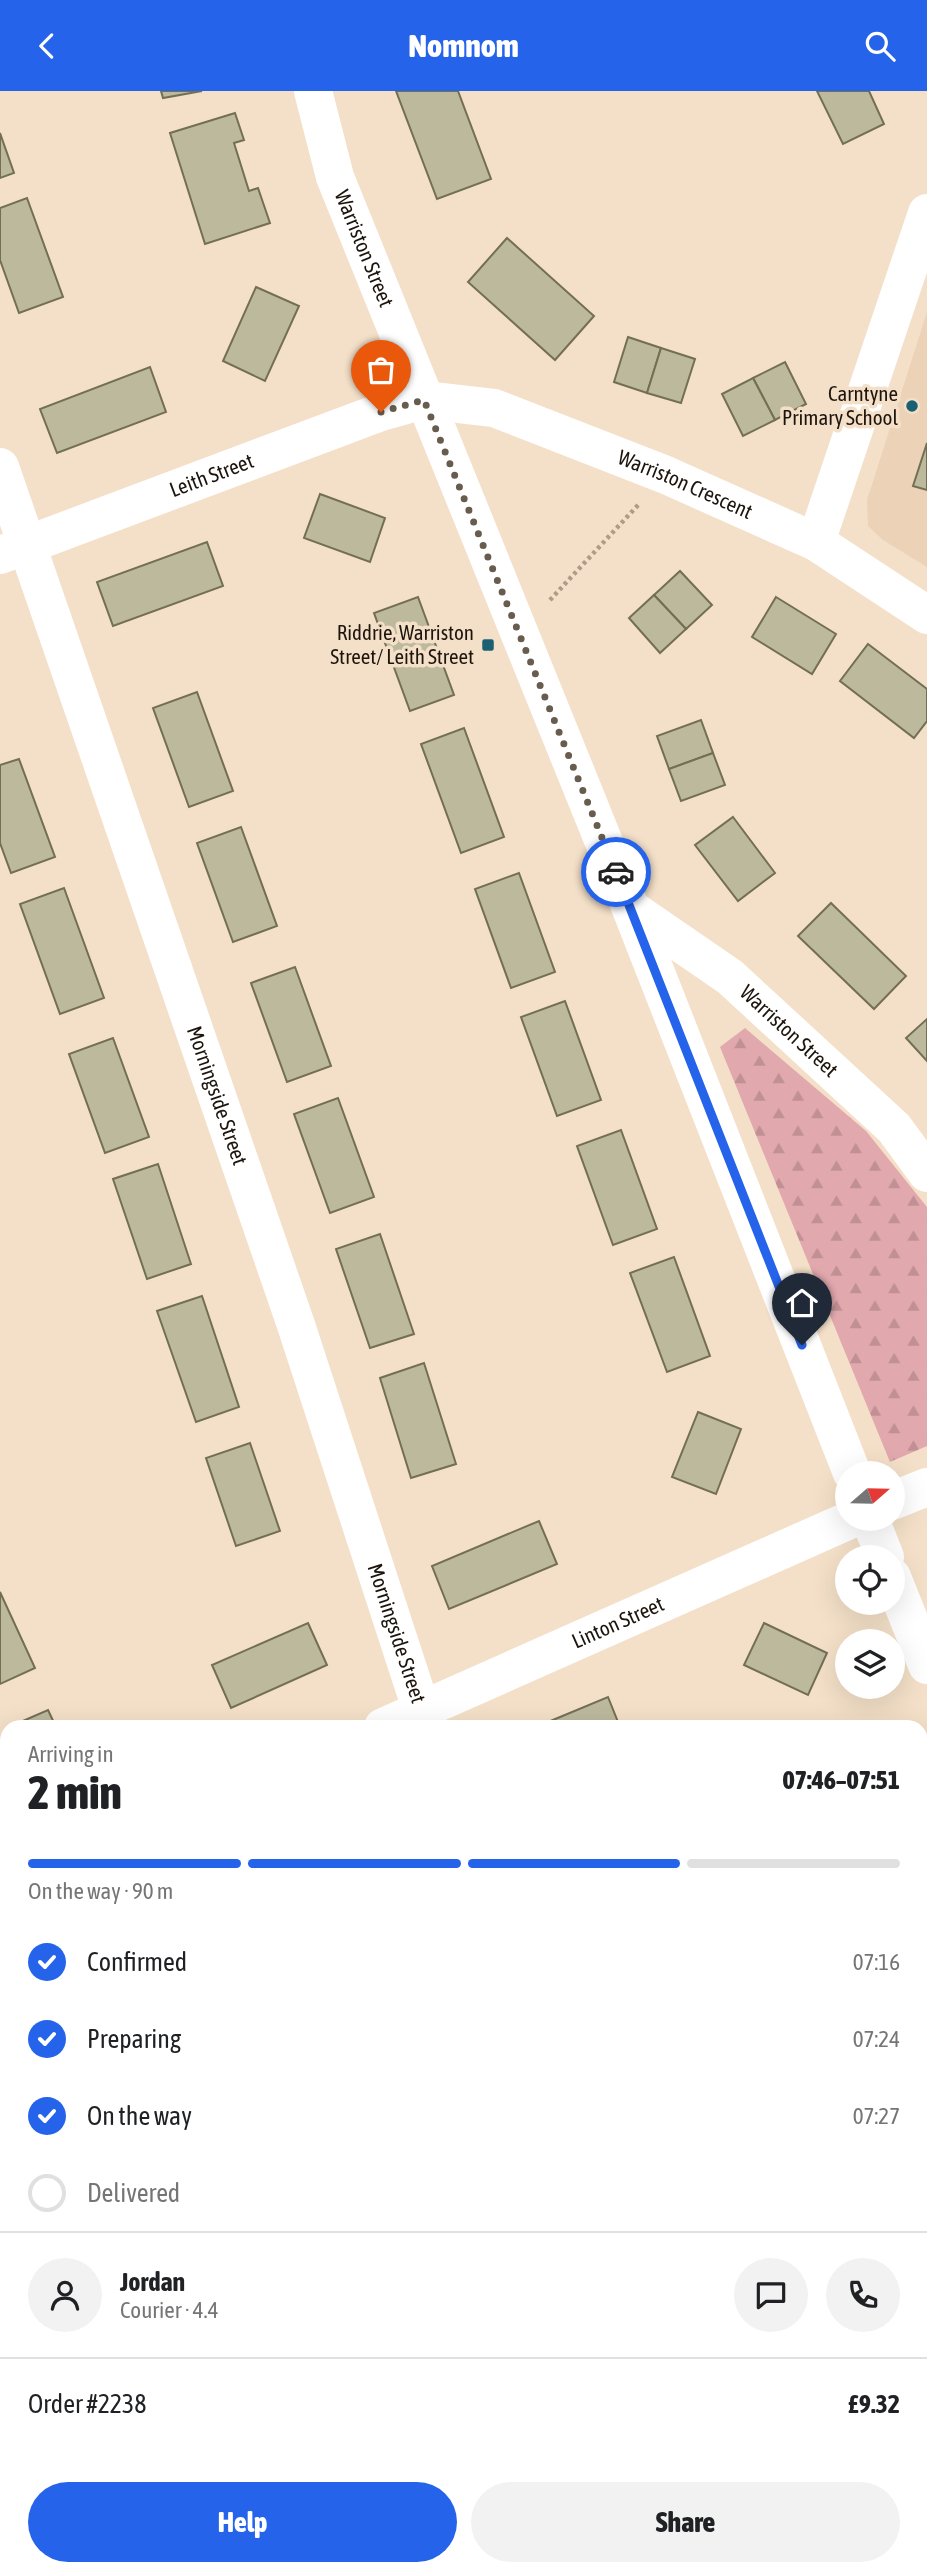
<!DOCTYPE html>
<meta charset="utf-8">
<style>
:root{--surface:#fff;--page:#f2f2f2;--text:#202124;--muted:#757577;--line:#e0e0e0;--accent:#2563eb}
body{margin:0;font-family:"Asap Condensed",sans-serif;background:var(--page);color:var(--text);height:100vh;display:flex;flex-direction:column;font-size:26px;white-space:nowrap}
*{box-sizing:border-box;margin:0}
p{font-size:23px;color:var(--muted)}
.icon{flex:none;width:38px;height:38px;fill:none;stroke:currentColor;stroke-width:2;stroke-linecap:round;stroke-linejoin:round}
.map{position:relative;flex:1;overflow:hidden}
.side{position:absolute;left:0px;top:1629px;width:928px;height:856px;display:flex;flex-direction:column;background:var(--surface);border-radius:21px 21px 0 0;box-shadow:0 7px 28px #0002}
.side>*{flex:none}
.needle{width:46px;rotate:70deg}
.buttons{position:absolute;left:835px;top:1370px;display:grid;gap:14px}
.buttons a{display:grid;place-items:center;width:70px;height:70px;border-radius:50%;background:var(--surface);box-shadow:0 7px 28px #0002;font-size:35px}
.pin{position:absolute;display:grid;place-items:center;width:60px;height:60px;color:#fff;margin:-72px -30px;border-radius:50% 50% 50% 0;rotate:-45deg;box-shadow:0 0 7px #0007}
.pin .icon{rotate:45deg}
.courier{position:absolute;display:grid;place-items:center;width:70px;height:70px;margin:-35px;border:5px solid #2563eb;border-radius:50%;background:#fff;color:#222;box-shadow:0 2px 9px #0007}
.headline em{font-style:normal;font-weight:800}
.headline div{display:flex;flex-direction:column-reverse}
.headline{display:flex;align-items:center;justify-content:space-between;height:119px;padding:0 28px}
h1{font-size:46px;font-weight:800;line-height:52px}
.bar{display:grid;grid-template-columns:repeat(4,1fr);gap:10px 7px;align-content:center;height:84px;padding:0 28px}
.bar i{height:9px;border-radius:5px;background:var(--line)}
.bar .selected{background:var(--accent)}
.bar p{grid-column:span 4}
.line{display:flex;align-items:center;gap:18px;padding:0 28px;border-top:2px solid var(--line)}
.line div{flex:1}
.round{display:grid;place-items:center;flex:none;width:74px;height:74px;border-radius:37px;background:var(--page)}
ol{padding:0 28px;list-style:none}
li{display:flex;align-items:center;gap:21px;height:77px}
li p{margin-inline-start:auto}
li .icon{padding:7px;border-radius:50%;background:var(--accent);color:#fff;stroke-width:4}
li:last-child{color:var(--muted)}
li i{width:38px;height:38px;border:4px solid var(--line);border-radius:50%}
.primary-button{display:flex;gap:14px;margin-top:auto;padding:14px 28px}
.primary-button a{flex:1;height:80px;border-radius:42px;background:var(--accent);color:#fff;font-size:28px;font-weight:800;line-height:80px;text-align:center}
.primary-button a+a{background:var(--page);color:var(--text)}
header{display:flex;justify-content:space-between;align-items:center;height:91px;padding:0 28px;background:var(--accent);color:#fff;font-size:32px;font-weight:800}
.map>svg:first-child{display:block}
</style>
<header><svg class="icon" aria-label="back" viewBox="0 0 24 24"><path d="M15 5l-7 7 7 7"/></svg>Nomnom<svg class="icon" aria-label="search" viewBox="0 0 24 24"><circle cx="10" cy="10" r="6"/><path d="M15 15l6 6"/></svg></header>
<div class="map">
<svg width="927" height="2484" viewBox="0 0 927 2484">
<defs>
<pattern id="forest-firs" width="22" height="20" patternUnits="userSpaceOnUse" patternTransform="scale(1.75)"><rect width="22" height="20" fill="#e1a8ae"/><path d="M5 1l3.5 6h-7zM16 11l3.5 6h-7z" fill="#c19094"/></pattern>
</defs>
<rect width="100%" height="100%" fill="#f4e0c8"/>
<path fill="#ecd2b6" d="M927 221V476L883 449 868 435 867 409Z"/>
<path fill="url(#forest-firs)" d="M745 937 866 1040 927 1116V1355L890 1371 720 956Z"/>
<g fill="#bdb99d" stroke="#736f55" stroke-width="2">
<path d="M161 0H202L163 7Z"/>
<path d="M396 0H458L491 88 437 108Z"/>
<path d="M817 0H869L884 33 843 53Z"/>
<path d="M235 22 244 49 234 52 249 100 258 97 270 132 205 153 170 42Z"/>
<path d="M0 42 14 82 0 87Z"/>
<path d="M27 107 63 206 19 222 0 169V117Z"/>
<path d="M507 147 594 225 555 269 468 191Z"/>
<path d="M256 196 299 215 265 290 223 270Z"/>
<path d="M628 246 661 257 647 302 614 291Z"/>
<path d="M661 257 695 268 681 312 647 302Z"/>
<path d="M785 271 806 313 775 329 753 287Z"/>
<path d="M150 276 166 321 57 362 40 318Z"/>
<path d="M753 287 775 329 743 345 722 303Z"/>
<path d="M927 352V399L913 395Z"/>
<path d="M320 403 385 427 370 471 304 447Z"/>
<path d="M207 451 223 495 113 535 97 491Z"/>
<path d="M680 480 712 514 686 538 654 504Z"/>
<path d="M654 504 686 538 660 562 629 527Z"/>
<path d="M418 506 454 604 410 620 374 522Z"/>
<path d="M776 506 836 543 812 583 752 546Z"/>
<path d="M868 553 927 598V630L914 647 840 590Z"/>
<path d="M197 601 233 700 189 716 153 617Z"/>
<path d="M701 629 713 662 669 678 657 645Z"/>
<path d="M464 637 504 746 461 762 421 653Z"/>
<path d="M713 662 725 694 681 710 669 678Z"/>
<path d="M19 668 55 766 11 782 0 752V674Z"/>
<path d="M733 726 775 782 738 810 695 754Z"/>
<path d="M241 736 277 835 233 851 197 752Z"/>
<path d="M519 782 555 881 511 897 475 798Z"/>
<path d="M64 797 104 907 60 923 20 813Z"/>
<path d="M831 812 906 885 874 918 798 845Z"/>
<path d="M295 876 331 975 287 991 251 892Z"/>
<path d="M565 910 601 1009 557 1025 521 926Z"/>
<path d="M927 928V970L906 947Z"/>
<path d="M113 947 149 1046 105 1062 69 963Z"/>
<path d="M338 1007 374 1106 330 1122 294 1023Z"/>
<path d="M621 1039 657 1138 613 1154 577 1055Z"/>
<path d="M158 1073 191 1173 147 1188 113 1088Z"/>
<path d="M380 1143 414 1243 370 1257 336 1158Z"/>
<path d="M674 1166 710 1265 667 1281 630 1182Z"/>
<path d="M202 1205 239 1316 196 1331 157 1220Z"/>
<path d="M424 1272 456 1373 411 1387 380 1287Z"/>
<path d="M698 1321 741 1338 716 1403 672 1386Z"/>
<path d="M250 1352 280 1440 236 1455 206 1367Z"/>
<path d="M539 1430 557 1473 449 1518 432 1475Z"/>
<path d="M0 1501 35 1577 0 1593Z"/>
<path d="M308 1532 327 1574 231 1617 212 1574Z"/>
<path d="M764 1532 827 1562 808 1604 744 1574Z"/>
<path d="M608 1606 620 1636H536Z"/>
<path d="M48 1619 56 1636H9Z"/>
<path d="M920 1797 927 1814V1858L920 1861Z"/>
<path d="M927 1892V1940L920 1922V1895Z"/>
<path d="M866 2478H917L919 2484H868Z"/>
</g>
<g fill="none" stroke-linecap="round" stroke-linejoin="round">
<path stroke="#ac9c89" stroke-width="4.5" stroke-dasharray="3.5 3.5" stroke-linecap="butt" d="M550 509 639 413"/>
<g stroke="#fff" stroke-width="38">
<path id="s1" d="M313 0 335 86 631 818 852 1382"/>
<path id="s2" d="M0 376 296 1234 427 1636"/>
<path d="M816 451 927 122"/>
<path id="s3" d="M0 464 381 321 424 309 494 317 666 384 816 451 927 524"/>
<path id="s4" d="M631 818 730 886 894 1037 927 1082"/>
<path d="M892 1410 927 1396"/>
<path d="M870 1428 885 1466"/>
<path d="M892 1486 927 1574"/>
<path id="s5" d="M383 1636 852 1428"/>
<path d="M0 1802 7 1799"/>
<path d="M920 2086 927 2083"/>
<path d="M795 2478 797 2484"/>
<path d="M12 2484 26 2478"/>
</g>
<g stroke="#fff" stroke-width="38">
<path d="M0 1907 7 1923"/>
<path d="M0 2171 7 2187"/>
<path d="M136 2478 138 2484"/>
<path d="M251 2478 254 2484"/>
</g>
</g>
<g fill="none" stroke-linecap="round" stroke-linejoin="round">
<path stroke="#685c4e" stroke-width="7" stroke-dasharray="0 12.6" d="M381 321 424 309 616 781"/>
<path stroke="#2563eb" stroke-width="9" d="M616 781 802 1254"/>
</g>
<g fill="#1b6072" stroke="#f4e0c8" stroke-width="2.5">
<circle cx="912" cy="315" r="7"/>
<rect x="481" y="547" width="14" height="14" rx="3.5"/>
</g>
<g text-anchor="middle" stroke-width="7" stroke-linejoin="round" paint-order="stroke">
<g font-size="21" fill="#1d150d" stroke="#f4e0c8">
<text dy="7" stroke="none"><textPath href="#s1" startOffset="166">Warriston Street</textPath></text>
<text dy="7" stroke="none"><textPath href="#s3" startOffset="226">Leith Street</textPath></text>
<text dy="7" stroke="none"><textPath href="#s3" startOffset="728">Warriston Crescent</textPath></text>
<text dy="7" stroke="none"><textPath href="#s4" startOffset="200">Warriston Street</textPath></text>
<text dy="7" stroke="none"><textPath href="#s2" startOffset="665">Morningside Street</textPath></text>
<text dy="7" stroke="none"><textPath href="#s5" startOffset="257">Linton Street</textPath></text>
<text dy="7" stroke="none"><textPath href="#s2" startOffset="1232">Morningside Street</textPath></text>
</g>
<g font-size="21" fill="#1d150d" stroke="#f4e0c8" text-anchor="end">
<text x="898" y="310">Carntyne<tspan x="898" dy="24">Primary School</tspan></text>
<text x="474" y="549">Riddrie, Warriston<tspan x="474" dy="24">Street/ Leith Street</tspan></text>
</g>
</g>
</svg>
<div class="buttons">
<a><svg class="needle" viewBox="-14 -14 28 28"><path d="M0-13l5 13h-10z" fill="#e53935"/><path d="M0 13l5-13h-10z" fill="#757577"/></svg></a>
<a><svg class="icon" aria-label="locate" viewBox="0 0 24 24"><circle cx="12" cy="12" r="6"/><path d="M12 2v4M12 18v4M2 12h4M18 12h4"/></svg></a>
<a><svg class="icon" aria-label="layers" viewBox="0 0 24 24"><path d="M12 4l9 5-9 5-9-5zM3 14l9 5 9-5"/></svg></a>
</div>
<div class="pin" style="left:381px;top:321px;background:#ea580c"><svg class="icon" aria-label="bag" viewBox="0 0 24 24"><path d="M5 8h14l-1 12H6zM9 8a3 3 0 0 1 6 0"/></svg></div>
<div class="pin" style="left:802px;top:1254px;background:#1f2937"><svg class="icon" aria-label="home" viewBox="0 0 24 24"><path d="M3 11l9-7 9 7M6 9v11h12V9"/></svg></div>
<div class="courier" style="left:616px;top:781px"><svg class="icon" aria-label="car" viewBox="0 0 24 24"><path d="M5 17H2v-5l4-1 3-4h7l3 4 3 1v5h-3M9 17h6M6 11h13"/><circle cx="7" cy="17" r="2"/><circle cx="17" cy="17" r="2"/></svg></div>
<section class="side">
<div class="headline"><div><h1>2 min</h1><p>Arriving in</p></div><em>07:46–07:51</em></div>
<div class="bar"><i class="selected"></i><i class="selected"></i><i class="selected"></i><i></i><p>On the way · 90 m</p></div>
<ol>
<li><svg class="icon" aria-label="check" viewBox="0 0 24 24"><path d="M5 12l5 5 9-10"/></svg>Confirmed<p>07:16</p></li>
<li><svg class="icon" aria-label="check" viewBox="0 0 24 24"><path d="M5 12l5 5 9-10"/></svg>Preparing<p>07:24</p></li>
<li><svg class="icon" aria-label="check" viewBox="0 0 24 24"><path d="M5 12l5 5 9-10"/></svg>On the way<p>07:27</p></li>
<li><i></i>Delivered</li>
</ol>
<div class="line" style="height:126px"><a class="round"><svg class="icon" aria-label="person" viewBox="0 0 24 24"><circle cx="12" cy="8" r="4"/><path d="M4 21q1-7 8-7t8 7"/></svg></a><div><b>Jordan</b><p>Courier · 4.4</p></div><a class="round"><svg class="icon" aria-label="chat" viewBox="0 0 24 24"><path d="M4 5h16v11H9l-5 4z"/></svg></a><a class="round"><svg class="icon" aria-label="phone" viewBox="0 0 24 24"><path d="M5 4h4l2 5-3 2q2 4 5 5l2-3 5 2v4C11 20 4 13 5 4z"/></svg></a></div>
<div class="line" style="height:91px"><div>Order #2238</div><b>£9.32</b></div>
<div class="primary-button"><a>Help</a><a>Share</a></div>
</section>
</div>
